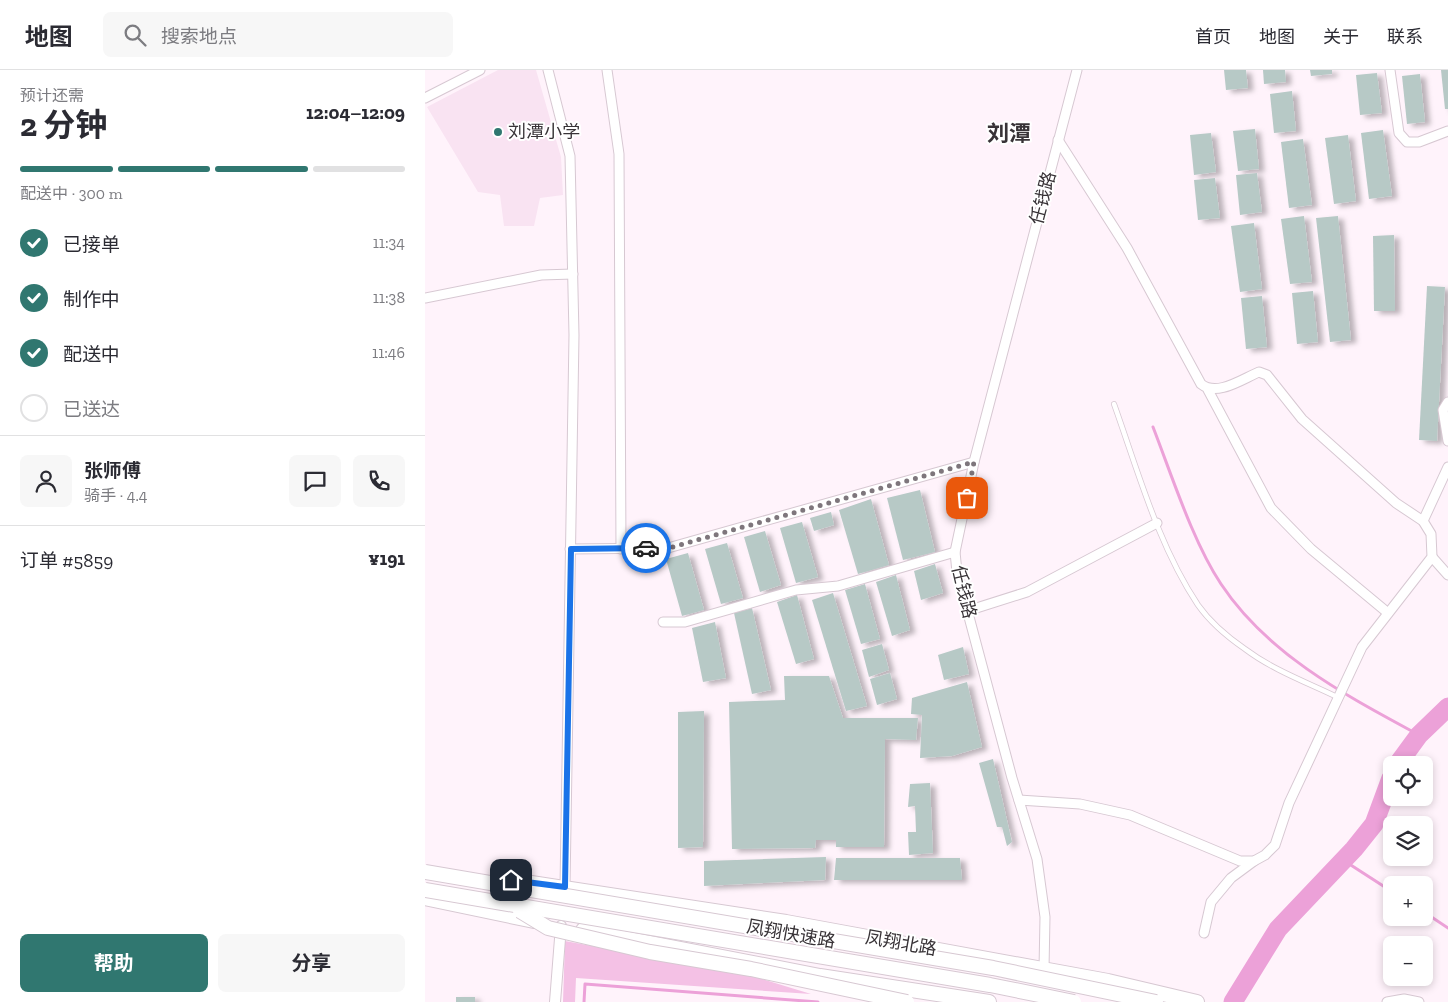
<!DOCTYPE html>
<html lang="zh">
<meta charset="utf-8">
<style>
:root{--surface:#fff;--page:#f7f7f7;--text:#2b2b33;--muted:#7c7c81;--line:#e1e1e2;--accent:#307770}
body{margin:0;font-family:"Zilla Slab","Noto Sans SC",serif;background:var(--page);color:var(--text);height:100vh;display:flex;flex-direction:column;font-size:19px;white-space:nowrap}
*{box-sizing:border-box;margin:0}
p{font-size:16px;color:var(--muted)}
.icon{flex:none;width:28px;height:28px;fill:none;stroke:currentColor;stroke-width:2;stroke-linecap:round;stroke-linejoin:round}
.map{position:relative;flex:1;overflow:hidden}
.sheet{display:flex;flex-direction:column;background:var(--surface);width:425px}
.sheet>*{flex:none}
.tools{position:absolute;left:958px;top:686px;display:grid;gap:10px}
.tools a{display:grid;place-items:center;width:50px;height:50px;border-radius:8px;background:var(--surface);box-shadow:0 2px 8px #0003;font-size:25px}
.pin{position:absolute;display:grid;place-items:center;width:42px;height:42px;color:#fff;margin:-21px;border-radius:10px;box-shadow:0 2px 8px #0006}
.courier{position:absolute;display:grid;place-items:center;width:50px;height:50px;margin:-25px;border:4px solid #1a73e8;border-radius:50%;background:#fff;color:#222;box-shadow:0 1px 6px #0007}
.summary em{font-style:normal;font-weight:700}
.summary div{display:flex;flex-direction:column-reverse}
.summary{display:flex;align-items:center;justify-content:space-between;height:85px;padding:0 20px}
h1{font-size:32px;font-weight:700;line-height:38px}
.bar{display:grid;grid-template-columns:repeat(4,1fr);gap:8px 5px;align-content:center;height:60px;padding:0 20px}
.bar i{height:6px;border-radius:4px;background:var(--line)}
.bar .active{background:var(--accent)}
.bar p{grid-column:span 4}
.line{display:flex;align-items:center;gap:12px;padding:0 20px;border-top:1px solid var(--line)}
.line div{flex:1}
.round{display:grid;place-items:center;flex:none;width:52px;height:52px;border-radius:8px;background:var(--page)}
ol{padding:0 20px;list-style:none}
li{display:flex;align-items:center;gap:15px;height:55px}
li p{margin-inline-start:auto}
li .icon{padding:5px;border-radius:50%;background:var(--accent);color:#fff;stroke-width:4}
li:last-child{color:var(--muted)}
li i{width:28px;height:28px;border:2px solid var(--line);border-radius:50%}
.cta{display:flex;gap:10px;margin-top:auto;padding:10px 20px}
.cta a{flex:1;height:58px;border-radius:8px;background:var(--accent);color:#fff;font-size:20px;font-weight:700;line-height:58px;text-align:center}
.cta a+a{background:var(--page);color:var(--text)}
header{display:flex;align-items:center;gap:30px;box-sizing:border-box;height:70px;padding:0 25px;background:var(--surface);border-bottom:1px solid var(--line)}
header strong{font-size:24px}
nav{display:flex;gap:28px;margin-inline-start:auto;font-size:18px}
.search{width:350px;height:45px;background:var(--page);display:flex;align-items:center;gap:12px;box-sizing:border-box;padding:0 18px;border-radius:8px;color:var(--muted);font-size:19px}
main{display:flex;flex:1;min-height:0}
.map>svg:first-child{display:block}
</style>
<header>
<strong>地图</strong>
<div class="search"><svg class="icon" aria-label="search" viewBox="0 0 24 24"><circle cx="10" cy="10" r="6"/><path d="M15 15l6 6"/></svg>搜索地点</div>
<nav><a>首页</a><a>地图</a><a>关于</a><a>联系</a></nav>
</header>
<main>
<section class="sheet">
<div class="summary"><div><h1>2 分钟</h1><p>预计还需</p></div><em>12:04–12:09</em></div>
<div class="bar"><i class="active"></i><i class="active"></i><i class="active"></i><i></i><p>配送中 · 300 m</p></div>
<ol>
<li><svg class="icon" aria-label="check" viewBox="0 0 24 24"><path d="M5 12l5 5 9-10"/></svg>已接单<p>11:34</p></li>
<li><svg class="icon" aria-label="check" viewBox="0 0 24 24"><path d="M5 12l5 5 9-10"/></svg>制作中<p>11:38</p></li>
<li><svg class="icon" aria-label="check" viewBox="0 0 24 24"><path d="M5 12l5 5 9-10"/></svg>配送中<p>11:46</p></li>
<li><i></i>已送达</li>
</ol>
<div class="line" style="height:90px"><a class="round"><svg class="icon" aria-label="person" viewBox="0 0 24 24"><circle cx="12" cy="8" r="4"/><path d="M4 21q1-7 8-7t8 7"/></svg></a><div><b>张师傅</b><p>骑手 · 4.4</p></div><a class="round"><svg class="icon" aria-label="chat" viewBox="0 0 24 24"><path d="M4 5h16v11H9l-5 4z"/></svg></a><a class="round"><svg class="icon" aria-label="phone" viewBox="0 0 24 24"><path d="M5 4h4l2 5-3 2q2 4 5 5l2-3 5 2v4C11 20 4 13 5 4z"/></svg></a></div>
<div class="line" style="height:65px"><div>订单 #5859</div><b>¥191</b></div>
<div class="cta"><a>帮助</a><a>分享</a></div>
</section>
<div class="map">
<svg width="1023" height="932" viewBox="0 0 1023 932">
<defs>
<filter id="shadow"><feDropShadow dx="5.5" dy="3" stdDeviation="2.5" flood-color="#0004"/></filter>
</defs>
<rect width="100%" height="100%" fill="#fff3fb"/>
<path fill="#f9e3f2" d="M73 0H111L136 87 138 125 115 128 109 156H79L75 125 53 122 2 37Z"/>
<path fill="#f4c1e5" d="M140 871 324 905 386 924 151 908 150 932H138Z"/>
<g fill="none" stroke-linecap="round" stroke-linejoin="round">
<g stroke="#eca1d8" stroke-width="3">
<path d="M728 357C747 406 768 472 796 514 843 585 922 626 994 665"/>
<path d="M918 790 966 821"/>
<path d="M999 842 1023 858"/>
<path d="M159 932 160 914 393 932"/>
</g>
<g stroke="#eca1d8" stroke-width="19">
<path d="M972 695 994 665 1023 637"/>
<path d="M808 932 853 859 929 779 949 754 966 708"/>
</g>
</g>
<g fill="#b7c9c6" filter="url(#shadow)">
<path d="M799 0H821L823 18 801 20Z"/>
<path d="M838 0H860L861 12 839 14Z"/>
<path d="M885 0H907V4L886 6Z"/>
<path d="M1016 0H1023V39H1020Z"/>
<path d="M952 3 957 43 935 45 931 5Z"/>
<path d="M995 4 1000 52 982 54 977 6Z"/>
<path d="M867 21 871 61 849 63 845 24Z"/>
<path d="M830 59 834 99 813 101 808 61Z"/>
<path d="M958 60 967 126 944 129 936 63Z"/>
<path d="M786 63 791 102 769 105 765 65Z"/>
<path d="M923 65 931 131 909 134 900 68Z"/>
<path d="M878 69 887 135 864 138 856 72Z"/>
<path d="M832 103 837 142 815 145 811 105Z"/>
<path d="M790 108 795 148 773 150 769 110Z"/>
<path d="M879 146 887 212 865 214 856 149Z"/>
<path d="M913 146 926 270 905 272 891 148Z"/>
<path d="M829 153 837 219 815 222 806 156Z"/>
<path d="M969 165 970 241H949L948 166Z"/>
<path d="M1002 216 1020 217 1012 371 994 370Z"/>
<path d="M888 221 893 272 872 274 867 223Z"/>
<path d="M837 226 842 277 821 279 816 228Z"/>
<path d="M495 420 510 482 478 490 462 428Z"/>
<path d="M446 429 464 495 433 504 414 440Z"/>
<path d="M406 442 409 455 389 461 385 448Z"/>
<path d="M377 452 393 507 371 513 355 458Z"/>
<path d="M340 461 356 515 335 522 319 467Z"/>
<path d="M302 473 318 528 296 534 280 479Z"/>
<path d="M263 483 279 540 257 546 241 489Z"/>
<path d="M510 494 518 523 496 530 489 501Z"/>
<path d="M471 505 485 560 467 566 451 512Z"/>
<path d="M440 514 455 569 436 574 420 520Z"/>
<path d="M408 523 442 636 421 641 387 530Z"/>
<path d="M372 525 389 589 371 594 352 532Z"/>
<path d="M327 538 346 620 327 624 309 543Z"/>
<path d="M290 552 301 608 278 612 267 558Z"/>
<path d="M457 574 464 600 444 607 437 580Z"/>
<path d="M538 577 544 604 519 610 513 585Z"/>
<path d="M465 603 472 629 452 635 445 609Z"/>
<path d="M359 606H404L418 648H493L491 670 460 669 459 777H411V770H391L390 778 307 779 304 632 360 630Z"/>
<path d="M542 612 557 677 527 686 495 688 497 645 486 644 487 628Z"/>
<path d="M279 641 278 777 253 778V642Z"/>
<path d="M568 689 587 772 582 776 577 757H572L554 693Z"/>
<path d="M505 713 508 783 484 785 483 762H491L490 736 483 737 485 714Z"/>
<path d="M401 787 400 810 279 816V791Z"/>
<path d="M411 788H535L537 810H409Z"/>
<rect x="31" y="927" width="19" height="5"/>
</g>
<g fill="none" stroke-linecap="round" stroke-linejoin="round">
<defs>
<path id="service" d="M689 334C713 401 733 475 773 535 785 552 804 568 820 579 848 600 881 612 912 627"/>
<g id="minor">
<path d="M123 0 145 86 149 265 140 817"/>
<path d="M182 0 194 84 196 479"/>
<path d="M965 0 974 63 982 72H994L1023 61"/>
<path d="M0 28 55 0"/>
<path d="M0 228 116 205 148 204"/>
<path d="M783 320 846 438 886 479 963 543"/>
<path d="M1023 332 1018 340 1023 371"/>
<path d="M998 451 1023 397"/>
<path d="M145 479 243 478 549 392"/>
<path d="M1007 487 1023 505"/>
<path d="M542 541 602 522 732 453"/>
<path d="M238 552H260L371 520 413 516 530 482"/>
<path d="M594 730 655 734 705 745 815 791H829L840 785 850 775 864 733 937 577 1007 487 1006 464 998 451 971 433 877 349 842 305 834 302C817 309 792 327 776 314L702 178 633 70"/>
<path d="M779 863 786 832 806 808 829 791"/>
<path d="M619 899 620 847 612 789 587 708 532 502 530 482 549 392 652 0"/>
<path d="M962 932 979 929 994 932"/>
</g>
<path id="tertiary" d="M130 932 136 856"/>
<g id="primary">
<path d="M74 808 361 852 683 911 772 932"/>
<path d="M0 828 109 851"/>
<path d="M158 860 395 906 564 932"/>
</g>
</defs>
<use href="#service" stroke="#d7c8d2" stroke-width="6"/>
<use href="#minor" stroke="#d7c8d2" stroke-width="11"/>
<use href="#tertiary" stroke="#d7c8d2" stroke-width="12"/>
<use href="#primary" stroke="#d7c8d2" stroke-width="16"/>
<use href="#service" stroke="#fff" stroke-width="4.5"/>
<use href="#minor" stroke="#fff" stroke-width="9"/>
<use href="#tertiary" stroke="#fff" stroke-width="10"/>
<use href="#primary" stroke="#fff" stroke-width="14"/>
<defs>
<g id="trunk-bridge">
<path d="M0 802 568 898 731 932"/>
<path d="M0 820 565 915 649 932"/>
<path d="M95 841 123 858 225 882 326 899 482 932"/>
</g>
</defs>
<use href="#trunk-bridge" stroke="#d7c8d2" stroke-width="16" stroke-linecap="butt"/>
<use href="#trunk-bridge" stroke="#fff" stroke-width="14"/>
</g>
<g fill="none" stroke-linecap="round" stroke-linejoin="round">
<path stroke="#7e767c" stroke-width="5" stroke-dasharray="0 9" d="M221 478H244L549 392 542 428"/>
<path stroke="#1a73e8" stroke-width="6" d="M86 810 140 817 146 479 221 478"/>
</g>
<circle fill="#307770" stroke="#fff" stroke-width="2" cx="73" cy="62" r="5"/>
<g text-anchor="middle" stroke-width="4" stroke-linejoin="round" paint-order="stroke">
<g font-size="18" fill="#383337" stroke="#fff" text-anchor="start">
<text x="83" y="68">刘潭小学</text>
</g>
<g font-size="18" fill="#383337" stroke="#fff">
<text transform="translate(618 128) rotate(-75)" y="6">任钱路</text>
<text transform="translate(539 522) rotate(77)" y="6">任钱路</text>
<text transform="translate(366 864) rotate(10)" y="6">凤翔快速路</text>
<text transform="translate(476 873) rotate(10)" y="6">凤翔北路</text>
</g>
<g font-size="22" font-weight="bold" fill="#383337" stroke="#fff">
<text x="584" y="71">刘潭</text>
</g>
</g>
</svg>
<div class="tools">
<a><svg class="icon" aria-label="locate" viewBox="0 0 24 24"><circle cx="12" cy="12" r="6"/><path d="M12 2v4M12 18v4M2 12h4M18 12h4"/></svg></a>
<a><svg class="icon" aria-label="layers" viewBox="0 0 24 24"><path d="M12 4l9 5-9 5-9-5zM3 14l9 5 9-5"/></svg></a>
<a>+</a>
<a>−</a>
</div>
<div class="pin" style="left:542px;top:428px;background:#ea580c"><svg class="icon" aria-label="bag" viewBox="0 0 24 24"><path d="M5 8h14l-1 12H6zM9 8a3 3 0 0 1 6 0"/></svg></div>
<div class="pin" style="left:86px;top:810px;background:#1f2937"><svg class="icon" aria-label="home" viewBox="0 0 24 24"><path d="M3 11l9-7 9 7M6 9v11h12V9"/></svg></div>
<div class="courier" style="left:221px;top:478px"><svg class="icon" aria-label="car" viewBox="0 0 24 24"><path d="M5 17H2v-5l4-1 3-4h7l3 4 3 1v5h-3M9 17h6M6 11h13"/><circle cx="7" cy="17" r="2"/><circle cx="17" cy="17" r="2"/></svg></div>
</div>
</main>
